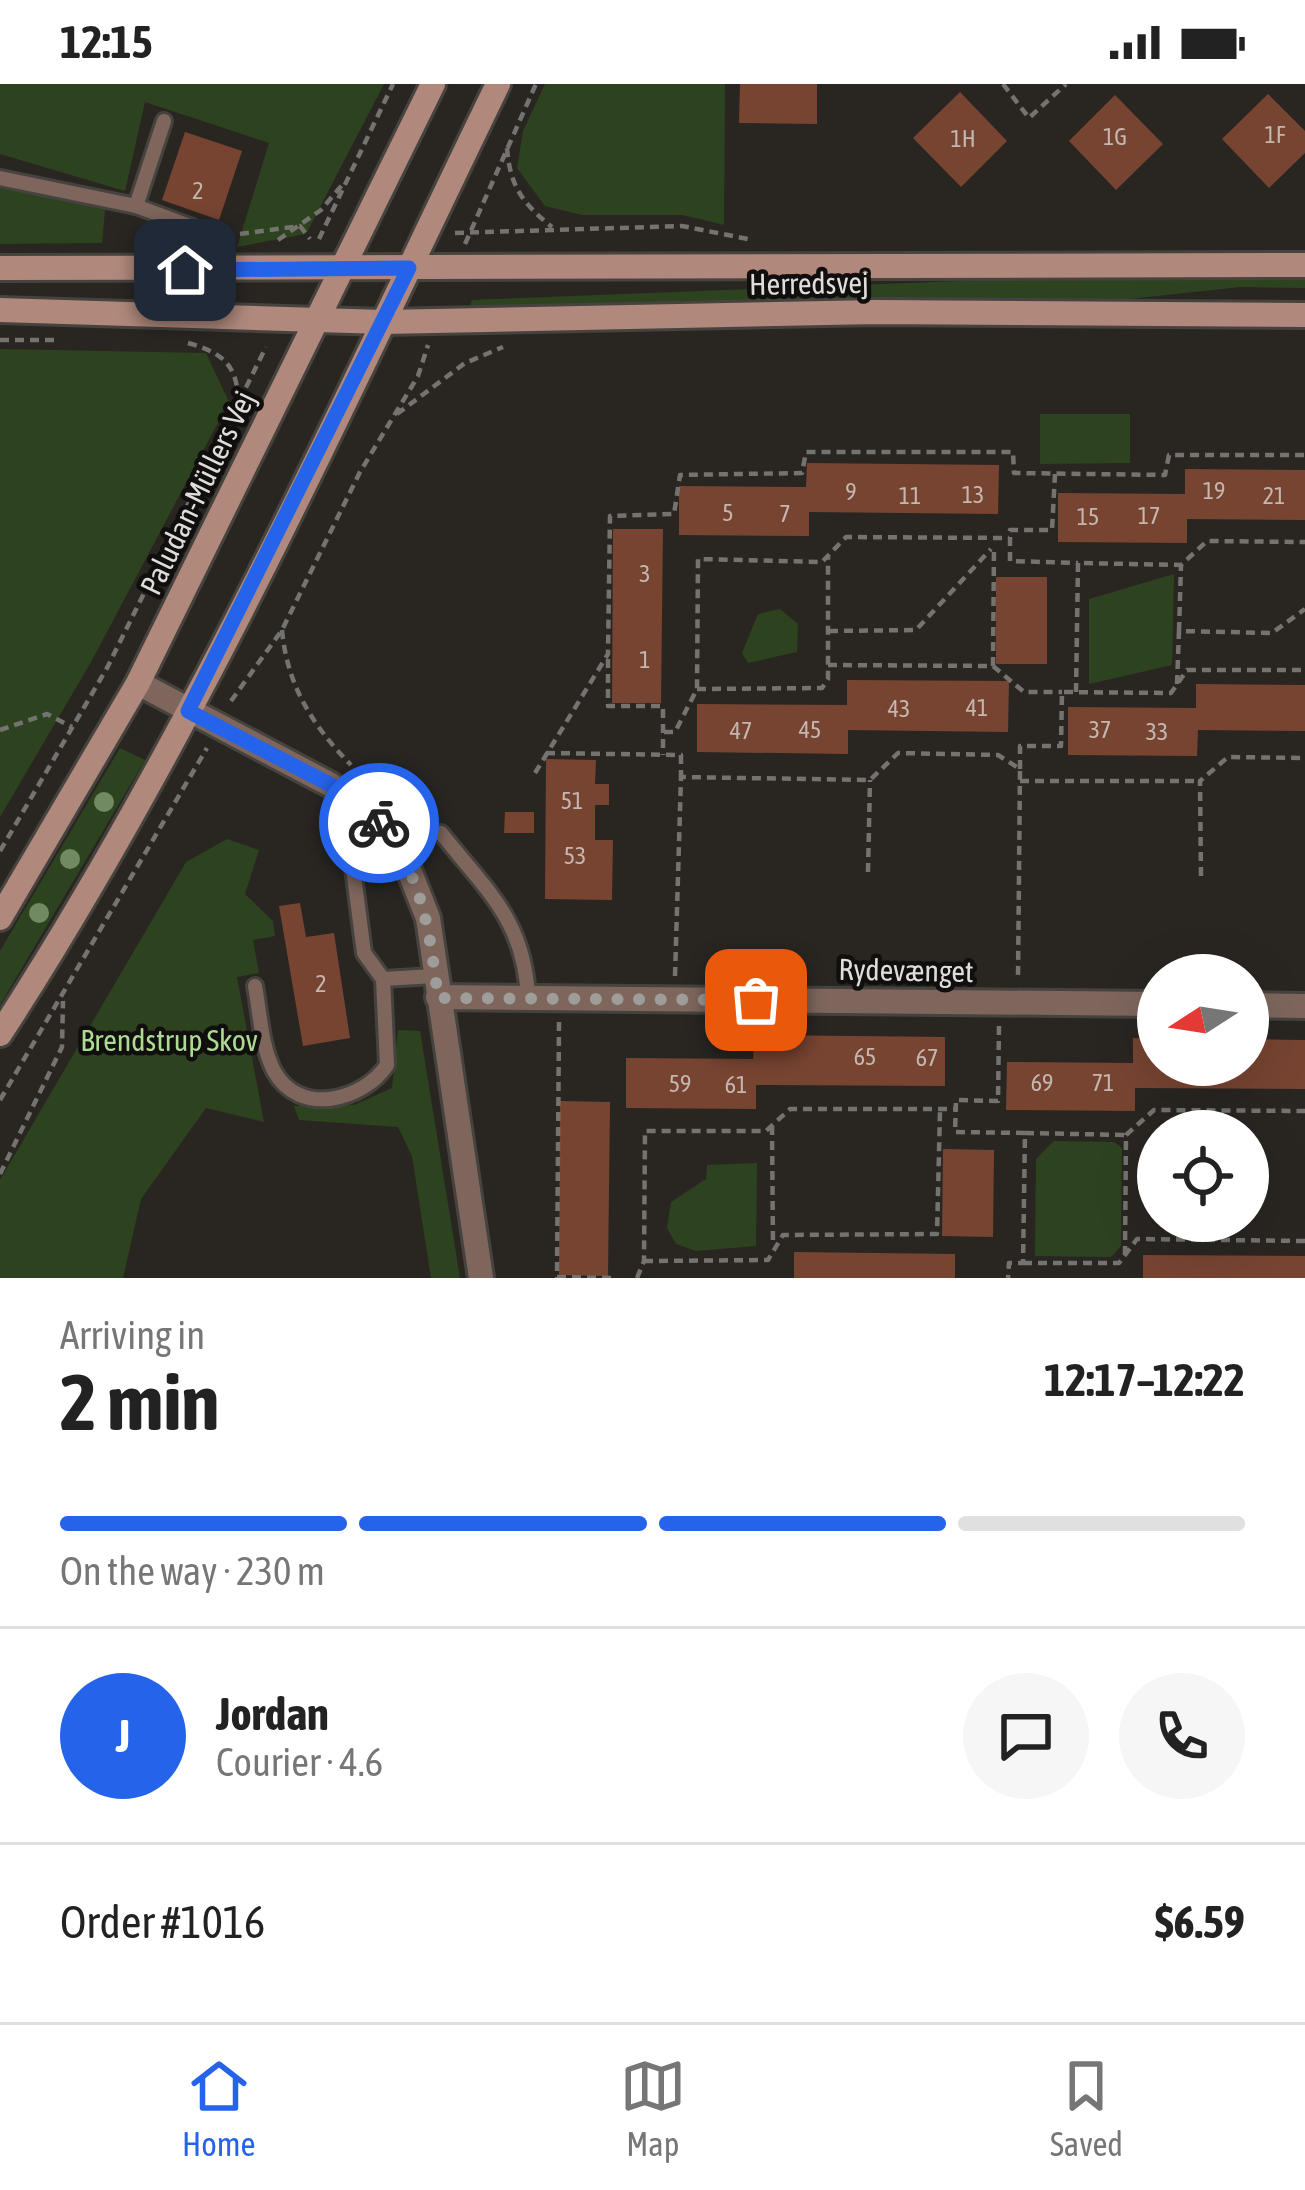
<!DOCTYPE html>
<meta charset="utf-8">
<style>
:root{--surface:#fff;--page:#f6f6f6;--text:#222;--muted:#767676;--line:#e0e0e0;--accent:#2563eb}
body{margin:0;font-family:"Asap Condensed",sans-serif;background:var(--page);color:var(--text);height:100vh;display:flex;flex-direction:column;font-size:45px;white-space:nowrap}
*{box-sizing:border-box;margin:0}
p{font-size:39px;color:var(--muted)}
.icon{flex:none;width:66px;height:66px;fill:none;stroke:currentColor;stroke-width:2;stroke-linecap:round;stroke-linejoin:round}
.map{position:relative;height:1194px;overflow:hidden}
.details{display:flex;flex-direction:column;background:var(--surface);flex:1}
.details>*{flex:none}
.needle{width:78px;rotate:258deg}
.tools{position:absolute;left:1137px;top:870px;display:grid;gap:24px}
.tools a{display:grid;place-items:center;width:132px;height:132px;border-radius:50%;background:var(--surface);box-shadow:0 12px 48px #0002;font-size:60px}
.pin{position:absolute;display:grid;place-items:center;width:102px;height:102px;color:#fff;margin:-51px;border-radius:24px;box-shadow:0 6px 18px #0006}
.courier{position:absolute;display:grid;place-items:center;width:120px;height:120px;margin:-60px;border:9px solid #2563eb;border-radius:50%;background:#fff;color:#222;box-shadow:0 3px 15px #0007}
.overview em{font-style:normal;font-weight:700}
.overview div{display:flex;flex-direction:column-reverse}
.overview{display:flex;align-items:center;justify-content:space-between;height:204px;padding:0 60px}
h1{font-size:78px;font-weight:700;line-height:90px}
.bar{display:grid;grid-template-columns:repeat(4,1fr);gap:18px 12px;align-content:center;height:144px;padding:0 60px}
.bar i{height:15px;border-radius:9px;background:var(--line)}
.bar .selected{background:var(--accent)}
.bar p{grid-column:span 4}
.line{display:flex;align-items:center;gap:30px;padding:0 60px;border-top:3px solid var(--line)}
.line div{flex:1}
.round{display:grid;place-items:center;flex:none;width:126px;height:126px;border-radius:63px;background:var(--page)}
.status{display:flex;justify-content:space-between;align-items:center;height:84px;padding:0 60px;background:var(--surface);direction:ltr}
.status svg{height:33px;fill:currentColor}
.dock{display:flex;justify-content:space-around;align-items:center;height:168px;border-top:3px solid var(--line);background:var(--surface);font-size:33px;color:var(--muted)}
.dock a{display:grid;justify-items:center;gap:6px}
.dock .selected{color:var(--accent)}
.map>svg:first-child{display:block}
</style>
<div class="status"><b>12:15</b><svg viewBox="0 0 49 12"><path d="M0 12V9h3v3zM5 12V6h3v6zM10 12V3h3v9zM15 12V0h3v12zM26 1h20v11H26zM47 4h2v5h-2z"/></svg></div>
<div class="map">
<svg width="1305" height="1194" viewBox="0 0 1305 1194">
<rect width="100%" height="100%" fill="#292622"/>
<g fill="#2d431f">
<path d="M0 0H384L306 150 237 163 269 59 145 18 125 107 0 70Z"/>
<path d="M545 0H725L724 141 683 131H582L545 122 517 84 523 47Z"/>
<path d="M0 101 105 126 102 159 0 160Z"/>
<path d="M1010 195 1305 196V204L1240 203 1129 215 470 222 472 216Z"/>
<path d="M0 265 206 269 229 318 91 578 0 733Z"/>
<path d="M1040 330H1130V379L1040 380Z"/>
<path d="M1174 490 1172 581 1089 600V515Z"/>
<path d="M780 525 798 540 797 568 748 579 742 569 758 530Z"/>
<path d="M120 664 145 676 0 921V867Z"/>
<path d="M227 755 259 766 245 810 273 837 275 852 253 856 259 889 237 893 264 1038 206 1024 141 1115 123 1194H0V1096L186 778Z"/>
<path d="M398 946 420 947 460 1194H431L412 1072 398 1043 299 1036 294 1022 354 1021 392 1004Z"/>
<path d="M1054 1057 1114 1058 1122 1064 1121 1162 1111 1173 1035 1172 1036 1075Z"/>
<path d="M757 1079 756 1162 696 1167 676 1160 667 1144 671 1118 706 1095 707 1081Z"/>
</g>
<g fill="#774432">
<path d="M740 0H817V40L739 39Z"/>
<path d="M960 8 1007 57 961 103 913 54Z"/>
<path d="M1268 10 1305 47V69L1269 104 1222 55Z"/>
<path d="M1115 11 1163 60 1116 106 1069 57Z"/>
<path d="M185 48 242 67 219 136 162 116Z"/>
<path d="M807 379 999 381 998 430 809 428V452L679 451V402L806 403Z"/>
<path d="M1185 385 1305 386V436L1187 435V459L1058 458V409L1185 410Z"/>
<path d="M613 445H663L661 619H612Z"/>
<rect x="996" y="493" width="51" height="87"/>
<path d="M847 596 1009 597 1008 648 848 646V670L697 668V620L847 621Z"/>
<path d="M1196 600 1305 601V647L1198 646 1197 672 1068 671V623L1196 624Z"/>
<path d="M546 675 596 676 595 700H609V721H595V756H613L612 816 545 815Z"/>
<path d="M505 728H534V749H504Z"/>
<path d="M300 819 306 853 334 849 350 954 303 962 279 822Z"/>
<path d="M754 951 945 953V1002L756 1001V1025L626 1024V974L753 975Z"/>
<path d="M1133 954 1158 955V981H1248V955L1305 956V1005L1135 1004V1027L1006 1026 1007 978 1133 979Z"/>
<path d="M560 1017 610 1018 608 1192 559 1191Z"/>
<path d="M943 1065 994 1066 993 1153 942 1152Z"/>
<path d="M794 1168 955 1170V1194H794Z"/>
<path d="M1143 1171 1305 1172V1194H1143Z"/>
</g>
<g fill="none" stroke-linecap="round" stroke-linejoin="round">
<defs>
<g id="lane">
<path d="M0 94 136 122 219 153"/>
<path d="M136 122 164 37"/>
<path d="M441 749C487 807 524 836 528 913"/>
<path d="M351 769 364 869 383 895 435 892"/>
<path d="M255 902C260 929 261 962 274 987 299 1033 363 1017 387 981L383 895"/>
</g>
<g id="street">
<path d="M138 599 331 701 374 734 405 776 428 834 481 1194"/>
<path d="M438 913 1158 920"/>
<path d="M1248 921 1305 922"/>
</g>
<g id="secondary">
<path d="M0 184 1305 181"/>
<path d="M0 226 383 238 876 228 1305 231"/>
<path d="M0 834 138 599 433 0"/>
<path d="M0 950C195 650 342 321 498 0"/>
</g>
</defs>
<use href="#lane" stroke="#46433f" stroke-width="20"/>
<use href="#street" stroke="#46433f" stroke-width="30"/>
<use href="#secondary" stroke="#46433f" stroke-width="30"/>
<g stroke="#75736f" stroke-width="4.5" stroke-dasharray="9 6" stroke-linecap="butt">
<path d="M1003 0 1029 34 1066 0"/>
<path d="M507 64C510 102 522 119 552 143"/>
<path d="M455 149 682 142 748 155"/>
<path d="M240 150 300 142 310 155"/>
<path d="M319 155 393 0"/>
<path d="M278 156 321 126 342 101"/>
<path d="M465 160 536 0"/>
<path d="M0 256H60"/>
<path d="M188 259C220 268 237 279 238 315"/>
<path d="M397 330 465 279 503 263"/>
<path d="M1055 390 1052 446H1010V477L1078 479"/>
<path d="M282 546C287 601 312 641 351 681"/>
<path d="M829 547 916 546 991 465"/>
<path d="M1179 547 1181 481"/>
<path d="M608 575V622H663V671"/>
<path d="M828 581 993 582 994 462"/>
<path d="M993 582 1024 608H1062"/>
<path d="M1177 600 1179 547 1272 549 1305 525"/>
<path d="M697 605 822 604 828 595V473"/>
<path d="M1076 608 1078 479 1181 481 1207 457 1305 458"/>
<path d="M231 617 282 546 360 388 418 292 428 261"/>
<path d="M0 646 47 630 72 643"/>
<path d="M664 648H675L697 605 698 475 822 478 846 453 1009 454"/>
<path d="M546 669 681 671V693"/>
<path d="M1020 685V662H1061L1062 608 1171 609 1187 586H1305"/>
<path d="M535 689 608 570 610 432 674 430 680 391 802 389 806 368H1013L1014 389 1165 391 1169 371H1305"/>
<path d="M1020 697H1200"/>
<path d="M396 719 426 739"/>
<path d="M0 767 107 584 266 263"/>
<path d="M868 788 870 696"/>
<path d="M1201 792 1200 697 1228 673 1305 674"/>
<path d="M675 892 681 693 870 696 898 669 998 671 1020 685 1018 894"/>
<path d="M559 938 557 1193 611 1194"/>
<path d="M999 942 998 1017 956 1016 955 1048 1025 1049 1023 1179H1009L1008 1194"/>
<path d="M0 1016 207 664"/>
<path d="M772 1042 773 1161"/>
<path d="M1025 1049 1126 1051"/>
<path d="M0 1090 62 963 63 917"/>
<path d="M1125 1171 1126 1051 1154 1026 1305 1027"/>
<path d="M644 1177 768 1176 783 1151 937 1150 940 1027"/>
<path d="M1023 1179H1119L1137 1155 1305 1157"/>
<path d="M637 1194 644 1177 645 1047H766L790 1025H955"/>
</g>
<use href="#lane" stroke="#7e665d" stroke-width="14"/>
<use href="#street" stroke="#7e665d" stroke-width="24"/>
<use href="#secondary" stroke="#b0897c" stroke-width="24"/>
</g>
<g fill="#728a61">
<circle cx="104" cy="718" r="10"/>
<circle cx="70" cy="775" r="10"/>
<circle cx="39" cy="829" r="10"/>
</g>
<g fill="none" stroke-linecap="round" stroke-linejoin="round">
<path stroke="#9f9d9a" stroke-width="12" stroke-dasharray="0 21.6" d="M379 739C423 790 430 850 438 914L756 916"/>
<path stroke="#2563eb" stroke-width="15" d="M185 186 409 184 188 627 331 701 379 739"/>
</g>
<g text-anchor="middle" stroke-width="9" stroke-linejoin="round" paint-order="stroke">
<g font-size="24" fill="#c4b7b0">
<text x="1275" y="59">1F</text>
<text x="1115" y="61">1G</text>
<text x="963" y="63">1H</text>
<text x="198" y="115">2</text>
<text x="1214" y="415">19</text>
<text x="851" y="416">9</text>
<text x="973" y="419">13</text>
<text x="910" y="420">11</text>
<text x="1274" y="420">21</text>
<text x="728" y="437">5</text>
<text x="785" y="438">7</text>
<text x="1149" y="440">17</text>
<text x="1088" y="441">15</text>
<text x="645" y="498">3</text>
<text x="645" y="584">1</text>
<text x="977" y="632">41</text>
<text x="899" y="633">43</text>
<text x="810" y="654">45</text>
<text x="1100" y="654">37</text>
<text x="741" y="655">47</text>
<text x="1157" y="656">33</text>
<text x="572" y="725">51</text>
<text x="575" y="780">53</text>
<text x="321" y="908">2</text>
<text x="865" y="981">65</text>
<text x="927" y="982">67</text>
<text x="1042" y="1007">69</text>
<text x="1103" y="1007">71</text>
<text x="680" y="1008">59</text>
<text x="736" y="1009">61</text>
</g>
<g font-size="30" fill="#deddda" stroke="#100f0e">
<text transform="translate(809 200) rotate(-1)" y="10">Herredsvej</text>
<text transform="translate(198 409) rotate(-64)" y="10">Paludan-Müllers Vej</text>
<text transform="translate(906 887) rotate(1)" y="10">Rydevænget</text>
</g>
<g font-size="30" fill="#aedb94" stroke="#100f0e">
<text x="169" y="967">Brendstrup Skov</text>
</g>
</g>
</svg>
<div class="tools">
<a><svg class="needle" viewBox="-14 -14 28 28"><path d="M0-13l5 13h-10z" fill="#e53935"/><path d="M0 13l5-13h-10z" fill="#767676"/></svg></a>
<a><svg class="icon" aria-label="locate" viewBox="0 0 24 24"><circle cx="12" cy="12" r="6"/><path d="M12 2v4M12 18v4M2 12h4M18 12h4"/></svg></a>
</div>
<div class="pin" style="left:756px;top:916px;background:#ea580c"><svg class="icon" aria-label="bag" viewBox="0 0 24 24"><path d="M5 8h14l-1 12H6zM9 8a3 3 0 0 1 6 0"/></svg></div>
<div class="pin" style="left:185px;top:186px;background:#1f2937"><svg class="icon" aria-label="home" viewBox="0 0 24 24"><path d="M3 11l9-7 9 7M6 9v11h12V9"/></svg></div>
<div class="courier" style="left:379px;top:739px"><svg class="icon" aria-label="bike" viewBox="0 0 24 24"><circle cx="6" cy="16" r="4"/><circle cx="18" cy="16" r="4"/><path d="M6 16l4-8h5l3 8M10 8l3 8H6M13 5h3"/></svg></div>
</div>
<section class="details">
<div class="overview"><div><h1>2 min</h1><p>Arriving in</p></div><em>12:17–12:22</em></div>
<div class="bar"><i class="selected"></i><i class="selected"></i><i class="selected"></i><i></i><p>On the way · 230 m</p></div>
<div class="line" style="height:216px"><b class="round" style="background:var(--accent);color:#fff">J</b><div><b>Jordan</b><p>Courier · 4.6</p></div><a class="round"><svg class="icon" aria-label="chat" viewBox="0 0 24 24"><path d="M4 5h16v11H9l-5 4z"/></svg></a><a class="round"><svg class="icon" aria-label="phone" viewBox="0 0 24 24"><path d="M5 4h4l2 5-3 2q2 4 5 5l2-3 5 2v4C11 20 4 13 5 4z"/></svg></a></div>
<div class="line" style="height:156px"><div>Order #1016</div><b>$6.59</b></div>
</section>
<nav class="dock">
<a class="selected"><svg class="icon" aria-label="home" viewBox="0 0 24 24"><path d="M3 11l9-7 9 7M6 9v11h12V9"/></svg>Home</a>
<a><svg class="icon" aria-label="map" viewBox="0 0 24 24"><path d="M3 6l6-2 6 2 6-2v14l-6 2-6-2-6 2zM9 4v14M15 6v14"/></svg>Map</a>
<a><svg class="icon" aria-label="saved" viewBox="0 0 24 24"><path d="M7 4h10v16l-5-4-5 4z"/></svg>Saved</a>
</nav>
